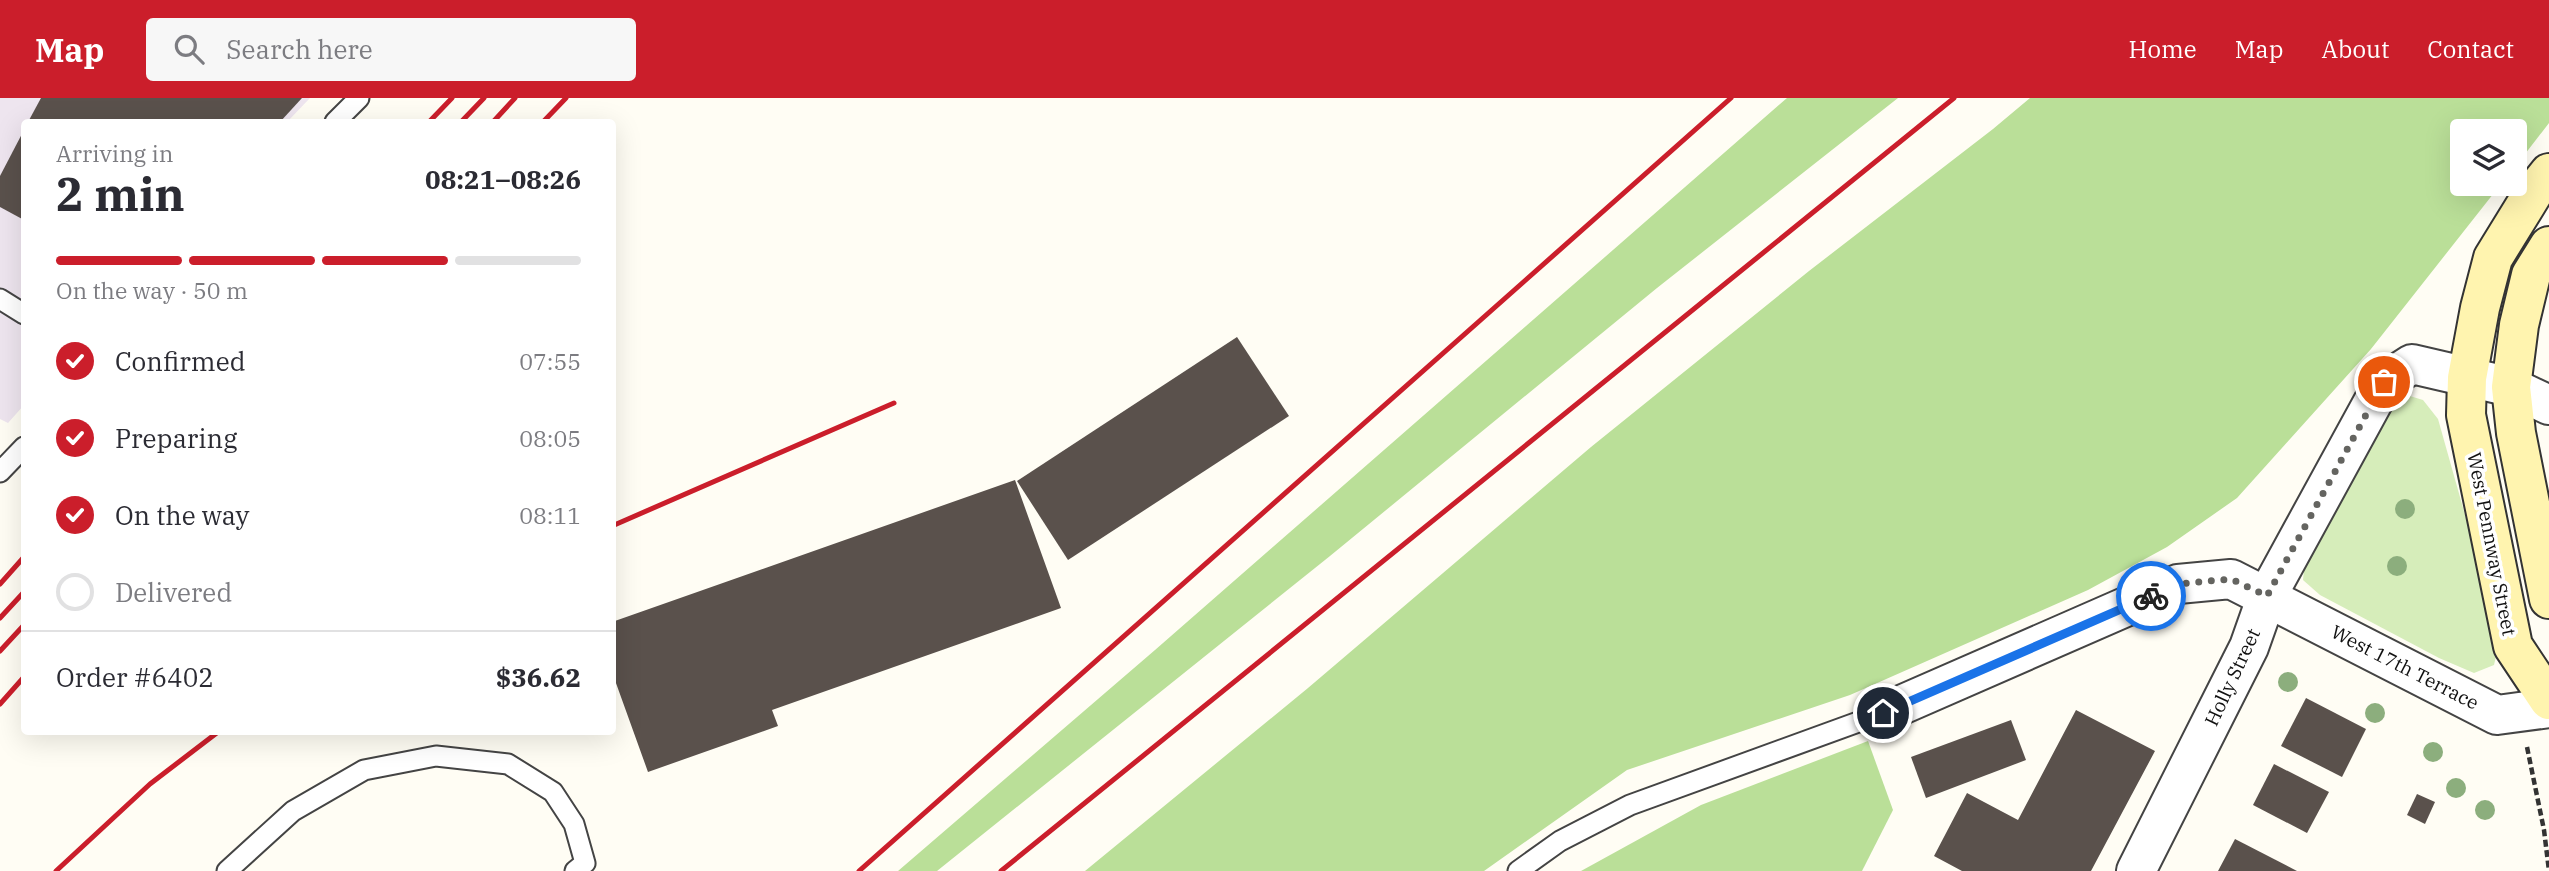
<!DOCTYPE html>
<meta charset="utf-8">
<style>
:root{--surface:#fff;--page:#f7f7f7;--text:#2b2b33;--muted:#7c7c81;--line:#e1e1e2;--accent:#cb1e2b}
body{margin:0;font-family:"IBM Plex Serif",serif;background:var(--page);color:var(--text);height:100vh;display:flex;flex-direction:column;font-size:26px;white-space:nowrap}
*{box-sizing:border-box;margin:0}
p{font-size:23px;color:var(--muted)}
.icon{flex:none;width:38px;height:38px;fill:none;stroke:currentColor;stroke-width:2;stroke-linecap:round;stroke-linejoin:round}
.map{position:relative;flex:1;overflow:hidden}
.side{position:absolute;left:21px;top:21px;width:595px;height:616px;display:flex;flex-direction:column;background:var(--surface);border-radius:7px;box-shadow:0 7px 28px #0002}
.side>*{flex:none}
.controls{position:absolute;left:2450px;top:21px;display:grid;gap:14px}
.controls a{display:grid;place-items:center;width:77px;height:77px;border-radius:7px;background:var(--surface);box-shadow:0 7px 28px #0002;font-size:35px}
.pin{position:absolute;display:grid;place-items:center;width:60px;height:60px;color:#fff;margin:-30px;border:4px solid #fff;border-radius:50%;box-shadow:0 2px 7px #0007}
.courier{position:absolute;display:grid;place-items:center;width:70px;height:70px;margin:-35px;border:5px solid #1a73e8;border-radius:50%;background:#fff;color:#222;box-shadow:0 2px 9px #0007}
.headline em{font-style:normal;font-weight:700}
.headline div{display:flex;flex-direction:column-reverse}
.headline{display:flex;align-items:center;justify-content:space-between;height:119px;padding:0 35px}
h1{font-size:46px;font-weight:700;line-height:52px}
.bar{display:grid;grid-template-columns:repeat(4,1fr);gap:10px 7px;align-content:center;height:84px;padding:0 35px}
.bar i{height:9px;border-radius:5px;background:var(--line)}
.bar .active{background:var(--accent)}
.bar p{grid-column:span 4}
.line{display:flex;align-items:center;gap:18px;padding:0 35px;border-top:2px solid var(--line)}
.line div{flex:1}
ol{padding:0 35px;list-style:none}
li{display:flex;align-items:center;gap:21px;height:77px}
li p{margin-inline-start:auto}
li .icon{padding:7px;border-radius:50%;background:var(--accent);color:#fff;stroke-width:4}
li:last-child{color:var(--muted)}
li i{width:38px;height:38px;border:4px solid var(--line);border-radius:50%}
header{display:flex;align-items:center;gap:42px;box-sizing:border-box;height:98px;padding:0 35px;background:var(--accent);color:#fff}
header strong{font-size:33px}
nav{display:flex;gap:38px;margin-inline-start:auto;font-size:24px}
.search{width:490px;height:63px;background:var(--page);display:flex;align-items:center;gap:18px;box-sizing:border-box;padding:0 24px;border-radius:7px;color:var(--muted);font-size:26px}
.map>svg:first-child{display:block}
</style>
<header>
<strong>Map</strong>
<div class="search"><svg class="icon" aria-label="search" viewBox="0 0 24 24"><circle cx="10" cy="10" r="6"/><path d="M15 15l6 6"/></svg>Search here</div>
<nav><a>Home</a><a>Map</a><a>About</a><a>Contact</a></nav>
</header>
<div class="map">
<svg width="2549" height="773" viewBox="0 0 2549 773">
<rect width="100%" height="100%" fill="#fffdf4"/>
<path fill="#eee5ef" d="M0 0H310L287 24H24V307L8 325 0 321Z"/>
<path fill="#d6edba" d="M2400 295 2423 302 2438 321 2500 541 2494 567 2474 575 2439 560 2320 497 2303 482 2305 462 2387 305Z"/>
<g fill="#badf98">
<path d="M1787 0H1898L1657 190 1330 458 937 773H898L1155 552Z"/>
<path d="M2030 0H2549V25L2515 69V33H2462V86H2501L2371 251 2237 400 2167 449 2088 492 1850 597 1627 672 1484 773H1085L1308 590 1591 349 1809 173 1993 31Z"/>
<path d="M1868 643 1893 712 1862 773H1581L1701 707Z"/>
</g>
<g fill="#5a514c">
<path d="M41 0H302L280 24H28Z"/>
<path d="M24 32V122L0 109V78Z"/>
<path d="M1237 239 1289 318 1068 462 1017 383Z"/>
<path d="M1015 382 1061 510 772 612 778 628 648 674 612 574V524Z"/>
<path d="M2306 600 2366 631 2342 679 2281 648Z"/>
<path d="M2076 612 2155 653 2091 773H1962L1934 758 1967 695 2018 722Z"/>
<path d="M2011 622 2026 662 1926 700 1911 659Z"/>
<path d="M2274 666 2329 694 2307 735 2253 707Z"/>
<path d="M2417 696 2435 704 2425 726 2407 717Z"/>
<path d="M2235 741 2297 773H2218Z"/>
</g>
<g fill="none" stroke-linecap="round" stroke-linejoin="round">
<defs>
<g id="lane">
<path d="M335 24 359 0"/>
<path d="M0 201 24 216"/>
<path d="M0 374 24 349"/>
<path d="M227 773 293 713 364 672 436 658 508 666 553 694 574 726 585 765 575 773"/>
<path d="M1518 773 1560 743 1630 707 1883 615"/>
</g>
<g id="street">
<path d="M1883 615 2178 486 2231 481 2497 617 2549 610"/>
<path d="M2136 773 2249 549 2267 498 2384 284 2412 266 2511 289 2549 307"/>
</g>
<g id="secondary">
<path d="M2549 75 2533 95 2493 160 2480 210 2467 280 2466 317 2513 548 2549 602"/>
<path d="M2549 148 2531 177 2519 227 2511 289 2516 335 2549 501"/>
</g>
</defs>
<use href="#lane" stroke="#444" stroke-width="23"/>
<use href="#street" stroke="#444" stroke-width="42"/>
<use href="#secondary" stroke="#333" stroke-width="42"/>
<path stroke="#333" stroke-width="4.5" stroke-dasharray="7 3.5" stroke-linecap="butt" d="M2527 649 2544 732 2549 773"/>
<use href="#lane" stroke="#fff" stroke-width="19"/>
<use href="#street" stroke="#fff" stroke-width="38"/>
<use href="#secondary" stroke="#fff4af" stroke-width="38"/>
<g stroke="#cb1e2b" stroke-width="5">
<path d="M429 24 452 0"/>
<path d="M461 24 484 0"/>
<path d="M493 24 515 0"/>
<path d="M543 24 566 0"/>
<path d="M612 428 894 305"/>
<path d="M0 486 24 459"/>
<path d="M0 520 24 494"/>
<path d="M0 553 24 527"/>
<path d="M0 606 24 579"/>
<path d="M56 773 150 686 218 634"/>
<path d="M859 773 1731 0"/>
<path d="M1001 773 1954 0"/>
</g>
</g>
<g fill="#8cae7d">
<circle cx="2405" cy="411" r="10"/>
<circle cx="2397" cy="468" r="10"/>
<circle cx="2288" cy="584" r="10"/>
<circle cx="2375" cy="615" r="10"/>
<circle cx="2433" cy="654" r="10"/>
<circle cx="2456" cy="690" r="10"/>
<circle cx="2485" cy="712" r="10"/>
</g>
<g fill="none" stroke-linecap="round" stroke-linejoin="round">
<path stroke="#646460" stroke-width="7" stroke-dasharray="0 12.6" d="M2151 498 2178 486 2231 481 2267 498 2384 284"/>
<path stroke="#1a73e8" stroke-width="9" d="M1883 615 2151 498"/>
</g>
<g text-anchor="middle" stroke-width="7" stroke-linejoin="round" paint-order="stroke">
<g font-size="19" fill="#111" stroke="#fff">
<text transform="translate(2492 446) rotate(79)" y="7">West Pennway Street</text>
<text transform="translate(2405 569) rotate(27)" y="7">West 17th Terrace</text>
<text transform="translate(2232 579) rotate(-65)" y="7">Holly Street</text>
</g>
</g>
</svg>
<div class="controls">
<a><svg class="icon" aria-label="layers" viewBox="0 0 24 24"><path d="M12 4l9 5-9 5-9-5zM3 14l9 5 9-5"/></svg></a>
</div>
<div class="pin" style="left:2384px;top:284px;background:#ea580c"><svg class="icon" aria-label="bag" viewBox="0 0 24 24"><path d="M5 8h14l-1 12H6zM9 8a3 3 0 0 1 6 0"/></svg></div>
<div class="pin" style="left:1883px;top:615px;background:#1f2937"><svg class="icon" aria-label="home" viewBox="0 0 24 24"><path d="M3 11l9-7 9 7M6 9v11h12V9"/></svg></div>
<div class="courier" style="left:2151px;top:498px"><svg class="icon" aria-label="bike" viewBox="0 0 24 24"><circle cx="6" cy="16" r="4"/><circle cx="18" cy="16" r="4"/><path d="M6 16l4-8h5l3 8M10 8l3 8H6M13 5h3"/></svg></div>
<section class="side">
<div class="headline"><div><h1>2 min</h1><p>Arriving in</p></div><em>08:21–08:26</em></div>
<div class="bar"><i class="active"></i><i class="active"></i><i class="active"></i><i></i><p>On the way · 50 m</p></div>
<ol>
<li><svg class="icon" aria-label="check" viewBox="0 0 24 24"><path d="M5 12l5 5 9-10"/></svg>Confirmed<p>07:55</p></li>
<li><svg class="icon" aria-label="check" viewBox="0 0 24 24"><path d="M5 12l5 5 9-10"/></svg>Preparing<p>08:05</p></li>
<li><svg class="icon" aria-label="check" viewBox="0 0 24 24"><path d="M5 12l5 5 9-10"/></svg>On the way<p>08:11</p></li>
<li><i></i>Delivered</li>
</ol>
<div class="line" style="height:91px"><div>Order #6402</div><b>$36.62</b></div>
</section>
</div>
